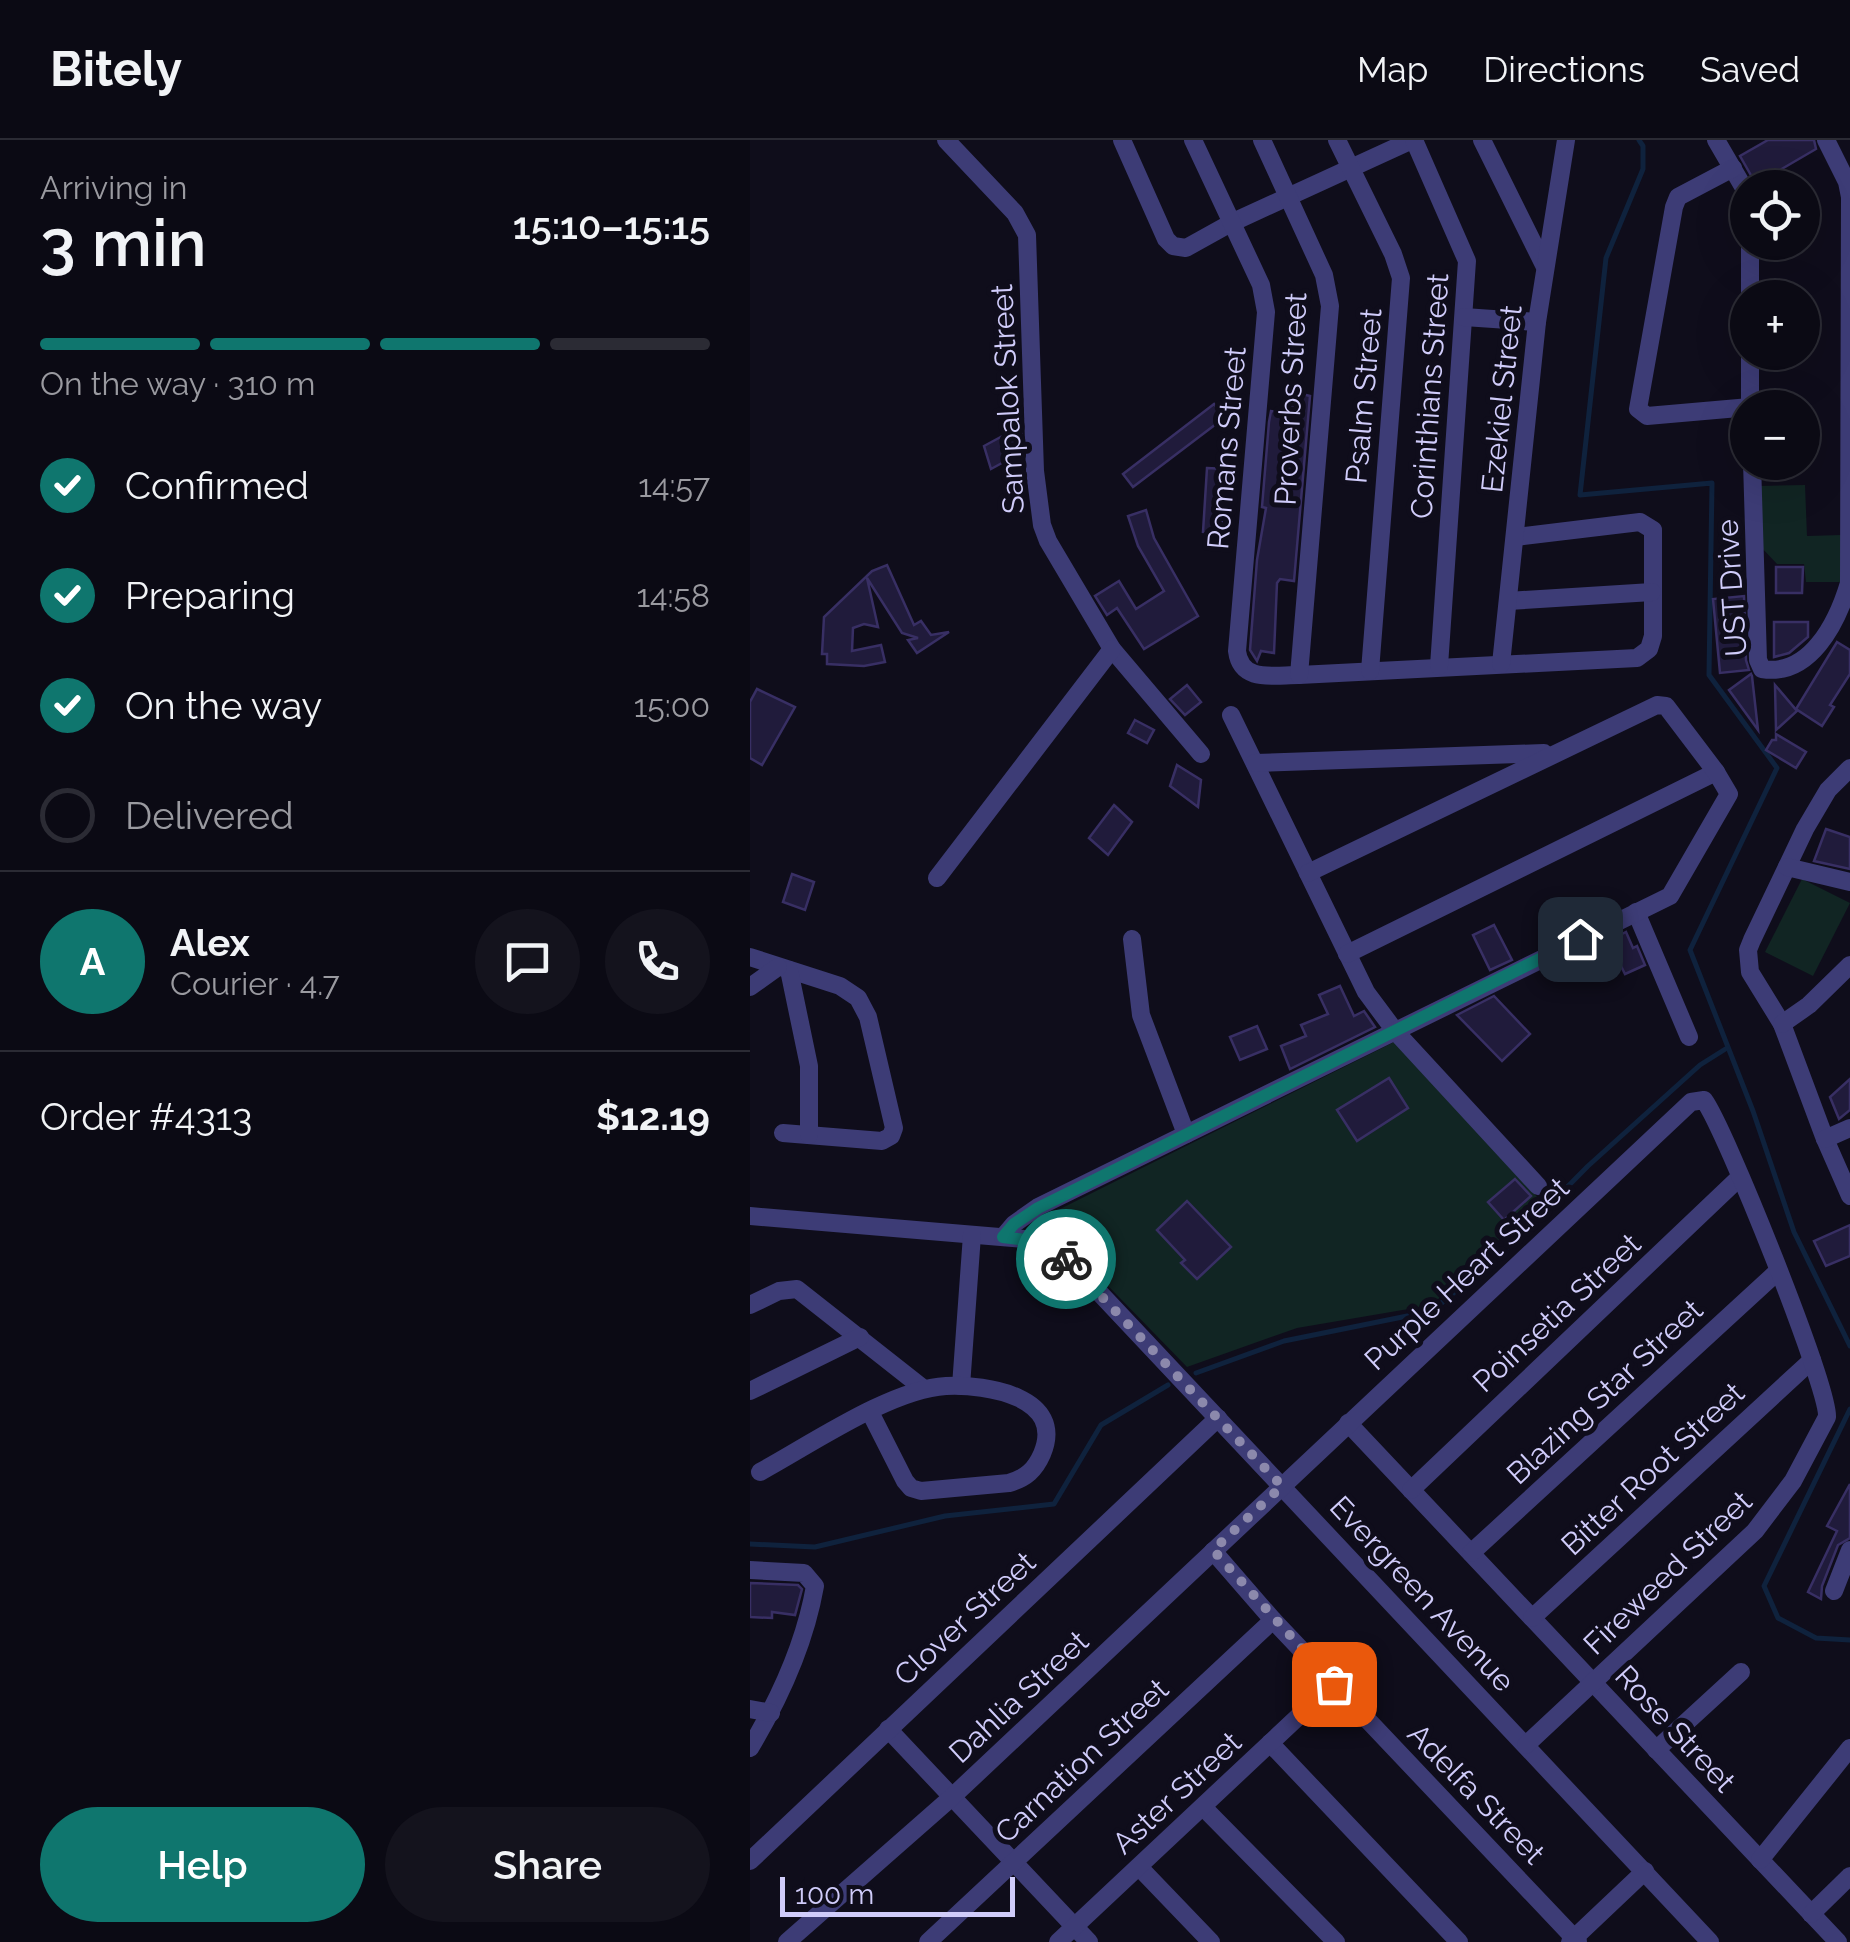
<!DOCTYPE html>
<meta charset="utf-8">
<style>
:root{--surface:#0b0a14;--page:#14131d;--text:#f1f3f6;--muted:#9a9aa0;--line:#2b2b34;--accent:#0f766e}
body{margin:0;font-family:Raleway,sans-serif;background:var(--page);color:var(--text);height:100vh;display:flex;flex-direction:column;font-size:38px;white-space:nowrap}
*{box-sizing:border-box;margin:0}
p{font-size:32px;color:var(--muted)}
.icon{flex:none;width:55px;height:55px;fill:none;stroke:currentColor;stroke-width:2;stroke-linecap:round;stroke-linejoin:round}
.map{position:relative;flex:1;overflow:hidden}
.details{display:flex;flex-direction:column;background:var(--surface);width:750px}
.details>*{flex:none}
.buttons{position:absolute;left:980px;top:30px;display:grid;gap:20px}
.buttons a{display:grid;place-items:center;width:90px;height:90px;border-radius:50%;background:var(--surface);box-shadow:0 10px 40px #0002,0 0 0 2px var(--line);font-size:50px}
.scale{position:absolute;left:30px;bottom:25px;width:235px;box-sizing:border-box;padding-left:10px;border:5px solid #d0ccfa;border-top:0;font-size:28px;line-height:35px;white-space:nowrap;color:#d0ccfa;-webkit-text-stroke:8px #0f0d1b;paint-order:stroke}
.pin{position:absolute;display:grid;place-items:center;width:85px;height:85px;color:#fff;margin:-42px;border-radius:20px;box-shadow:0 5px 15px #0006}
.courier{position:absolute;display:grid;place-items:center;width:100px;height:100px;margin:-50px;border:8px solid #0f766e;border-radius:50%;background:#fff;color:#222;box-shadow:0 2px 12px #0007}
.head em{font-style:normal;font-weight:600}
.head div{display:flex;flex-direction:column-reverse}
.head{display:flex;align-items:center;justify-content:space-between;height:170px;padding:0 40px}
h1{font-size:65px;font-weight:600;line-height:75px}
.bar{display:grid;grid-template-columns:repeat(4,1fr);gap:15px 10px;align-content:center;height:120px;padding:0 40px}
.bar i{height:12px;border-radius:8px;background:var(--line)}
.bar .active{background:var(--accent)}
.bar p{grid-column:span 4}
.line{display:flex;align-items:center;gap:25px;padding:0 40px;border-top:2px solid var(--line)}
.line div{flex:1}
.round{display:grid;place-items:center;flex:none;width:105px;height:105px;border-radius:52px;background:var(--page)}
ol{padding:0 40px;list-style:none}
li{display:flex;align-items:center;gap:30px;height:110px}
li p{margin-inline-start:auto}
li .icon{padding:10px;border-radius:50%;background:var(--accent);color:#fff;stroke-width:4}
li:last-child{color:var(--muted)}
li i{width:55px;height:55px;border:5px solid var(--line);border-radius:50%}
.button{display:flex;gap:20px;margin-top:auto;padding:20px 40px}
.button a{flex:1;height:115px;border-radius:60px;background:var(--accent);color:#fff;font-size:40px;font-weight:600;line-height:115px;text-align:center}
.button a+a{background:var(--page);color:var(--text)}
header{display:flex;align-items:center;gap:60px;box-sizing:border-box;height:140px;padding:0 50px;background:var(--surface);border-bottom:2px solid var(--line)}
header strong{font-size:48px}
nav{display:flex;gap:55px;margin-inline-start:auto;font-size:35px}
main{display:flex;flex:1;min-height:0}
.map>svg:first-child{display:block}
</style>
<header>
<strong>Bitely</strong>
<nav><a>Map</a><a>Directions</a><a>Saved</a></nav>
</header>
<main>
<section class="details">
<div class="head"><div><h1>3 min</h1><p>Arriving in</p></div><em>15:10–15:15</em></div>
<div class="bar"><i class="active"></i><i class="active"></i><i class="active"></i><i></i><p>On the way · 310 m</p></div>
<ol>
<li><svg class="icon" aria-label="check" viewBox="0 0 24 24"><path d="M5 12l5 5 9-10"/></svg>Confirmed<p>14:57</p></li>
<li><svg class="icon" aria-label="check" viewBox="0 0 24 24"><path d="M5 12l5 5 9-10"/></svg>Preparing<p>14:58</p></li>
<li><svg class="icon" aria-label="check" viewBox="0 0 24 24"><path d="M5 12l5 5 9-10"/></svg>On the way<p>15:00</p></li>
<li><i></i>Delivered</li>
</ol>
<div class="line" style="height:180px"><b class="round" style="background:var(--accent);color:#fff">A</b><div><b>Alex</b><p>Courier · 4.7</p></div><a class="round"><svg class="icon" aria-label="chat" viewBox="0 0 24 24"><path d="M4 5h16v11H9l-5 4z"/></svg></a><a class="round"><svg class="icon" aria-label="phone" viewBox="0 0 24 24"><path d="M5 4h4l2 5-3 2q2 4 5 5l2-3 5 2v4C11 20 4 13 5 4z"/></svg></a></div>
<div class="line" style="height:130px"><div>Order #4313</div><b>$12.19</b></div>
<div class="button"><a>Help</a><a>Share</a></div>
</section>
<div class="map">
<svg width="1100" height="1802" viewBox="0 0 1100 1802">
<rect width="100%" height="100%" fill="#0f0d1b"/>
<g fill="#112523">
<path d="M1055 345 1057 396 1091 395 1092 442H1056L1054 424H1027L1010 406 1008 346Z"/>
<path d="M1052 739 1100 763 1063 836 1015 812Z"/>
<path d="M644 902 790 1060 682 1165 547 1188 437 1227 292 1078Z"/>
</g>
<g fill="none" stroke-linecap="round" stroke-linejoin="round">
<g stroke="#0f223d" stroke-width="5">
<path d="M889 0 893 6V29L856 118 830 355 962 343 959 535 1027 628 940 810 1003 971 1044 1092 1100 1206"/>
<path d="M446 1233 534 1201 682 1171 758 1107 838 1026 950 925 977 908"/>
<path d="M1100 1269 1014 1446 1028 1478 1066 1498 1100 1500"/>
<path d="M0 1404 65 1407 195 1376 304 1364 351 1285 418 1245"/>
</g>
</g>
<g fill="#201b3b" stroke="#382f64" stroke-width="2.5">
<path d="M1018 0H1064L1066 9 1006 44 990 16Z"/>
<path d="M544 252 560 256 544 441 530 439 527 443 524 513 511 511 507 521 500 510 507 420 516 368 512 367 519 282 521 271 539 273Z"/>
<path d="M464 264 474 278 383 347 373 334Z"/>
<path d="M271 286 272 312 241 329 234 306Z"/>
<path d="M457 328 475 329 471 394 453 392Z"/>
<path d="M396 370 404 398 448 476 394 509 367 468 357 475 345 456 369 441 386 469 414 451 388 406 378 376Z"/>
<path d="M137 425 164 485 171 481 181 495 199 492 167 513 158 500 168 498 152 493 117 438 128 487 114 484 103 488 102 511 131 505 135 522 114 526 77 524V514H72L74 477 122 431Z"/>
<path d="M1026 427H1053L1052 453H1026Z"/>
<path d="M994 456 996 520 999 530 970 533 963 459Z"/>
<path d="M1024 482H1058V497L1039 513 1024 517Z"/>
<path d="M1087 502 1100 510V534L1080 565 1084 567 1072 586 1046 569Z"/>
<path d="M1001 534 1002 536 1008 590 979 550Z"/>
<path d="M437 545 451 562 435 575 420 559Z"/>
<path d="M1025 545 1047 571 1026 590Z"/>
<path d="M7 549 45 567 12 625 0 618V562Z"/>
<path d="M385 580 404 590 397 603 378 593Z"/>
<path d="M1026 594 1056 612 1046 628 1016 610 1022 600H1026Z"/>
<path d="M427 625 451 640 448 667 420 646Z"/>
<path d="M364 665 382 682 358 715 339 698Z"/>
<path d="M1076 689 1100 697V729L1064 721Z"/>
<path d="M42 734 64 742 55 770 33 762Z"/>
<path d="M744 785 762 820 740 830 723 795Z"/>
<path d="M876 792 883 808 887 806 895 825 875 834 868 820 862 823 854 803Z"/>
<path d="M590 846 604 876 614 871 625 887 540 929 531 906 556 896 551 885 578 874 569 855Z"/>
<path d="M744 856 780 894 752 921 707 875Z"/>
<path d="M507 886 517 909 490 920 480 897Z"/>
<path d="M639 938 658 968 607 1001 587 970Z"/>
<path d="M1100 939V970L1089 979 1080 957Z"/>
<path d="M765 1039 781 1056 754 1080 738 1062Z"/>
<path d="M437 1061 481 1107 447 1139 431 1123 435 1120 407 1090Z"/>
<path d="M1100 1085V1116L1076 1126 1064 1101Z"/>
<path d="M1100 1344V1398L1088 1405 1072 1446 1071 1459 1058 1452 1087 1391 1077 1386Z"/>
<path d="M0 1443 48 1445 52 1449 45 1475 22 1472V1478L0 1477Z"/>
</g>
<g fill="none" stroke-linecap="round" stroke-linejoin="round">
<g stroke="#3d3c76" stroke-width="18">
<path d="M196 0 265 73 277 95 285 331 292 385 298 401 362 509 451 614"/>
<path d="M372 0 416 99 423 106 436 108 481 83 662 0"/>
<path d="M443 0 511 145 516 172 487 511C491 543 523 535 549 535L887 518 899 509 903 496V390L890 382 766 397"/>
<path d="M512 0 574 135 580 166 549 535"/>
<path d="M587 0 643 114 651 138 620 531"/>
<path d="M664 0 717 121 689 526"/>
<path d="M732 0 794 125"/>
<path d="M966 0 998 55"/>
<path d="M983 28 928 57 924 67 888 269 897 276 1000 267"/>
<path d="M1000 158V102"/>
<path d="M714 177 787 182"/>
<path d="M1000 268V212"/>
<path d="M1002 322 1008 520 1012 529C1060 537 1087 483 1099 443L1100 57 1097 42 1076 0"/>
<path d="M758 461 902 452"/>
<path d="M751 524 787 182 816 0"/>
<path d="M481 575 616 852 645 891 788 1046"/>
<path d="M505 623 794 613"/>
<path d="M1100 628 1078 650 1055 689 1002 800 998 810 1000 832 1032 884 1075 999 1100 1056"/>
<path d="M1037 727 1100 742"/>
<path d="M187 738 362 509"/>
<path d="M886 772 939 897"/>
<path d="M382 799 391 875 436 994"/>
<path d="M597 814 966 632"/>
<path d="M0 817 90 846 108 858 118 877 144 988 141 996 132 1001 33 993"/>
<path d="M39 830 59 926V995"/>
<path d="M0 847 28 827"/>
<path d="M1032 884 1059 865 1100 825"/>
<path d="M1075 999 1100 988"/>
<path d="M0 1076 274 1099 302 1107 345 1148 960 1802"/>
<path d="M253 1097 264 1084 288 1067 920 756 979 654 966 632 916 566 907 565 558 733"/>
<path d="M0 1165 29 1151 47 1149 174 1249"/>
<path d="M211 1246 222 1095"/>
<path d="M0 1251 110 1197"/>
<path d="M598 1283 1088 1802"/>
<path d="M10 1332C60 1305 141 1249 196 1246 237 1244 316 1257 292 1314 285 1330 276 1338 259 1343L171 1351 161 1348 155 1341 120 1272"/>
<path d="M661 1350 990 1037"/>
<path d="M463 1411 523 1480 828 1802"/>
<path d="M721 1413 1027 1132"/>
<path d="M0 1430 54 1433 65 1446C55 1503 30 1558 0 1608"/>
<path d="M1084 1451 1100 1410"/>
<path d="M782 1478 1062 1220"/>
<path d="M0 1569 21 1573"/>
<path d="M138 1589 339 1802"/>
<path d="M520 1603 709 1802"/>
<path d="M906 1610 991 1532"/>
<path d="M453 1667 586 1802"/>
<path d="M1010 1720 1100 1608"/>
<path d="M0 1721 468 1278"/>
<path d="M389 1727 461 1802"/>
<path d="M1061 1774 1100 1736"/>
<path d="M37 1802 202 1657 941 962 954 960C975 988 1079 1248 1077 1277L1043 1341 1005 1391 776 1605"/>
<path d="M178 1802 523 1480"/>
<path d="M308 1802 583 1544"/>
<path d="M820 1802 895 1731"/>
</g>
</g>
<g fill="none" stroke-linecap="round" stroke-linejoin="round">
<path stroke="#8c89ac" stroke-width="10" stroke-dasharray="0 18" d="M316 1119 532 1346 463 1410 584 1544"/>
<path stroke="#0f766e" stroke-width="12" d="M316 1119 290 1102 253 1097 264 1084 288 1068 830 799"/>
</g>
<g text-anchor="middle" stroke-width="10" stroke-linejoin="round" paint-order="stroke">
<g font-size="30" fill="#d0ccfa" stroke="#0f0d1b">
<text transform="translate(614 256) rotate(-85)" y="10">Psalm Street</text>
<text transform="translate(680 256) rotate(-86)" y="10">Corinthians Street</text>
<text transform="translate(258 259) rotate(-93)" y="10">Sampalok Street</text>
<text transform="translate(541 259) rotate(-87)" y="10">Proverbs Street</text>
<text transform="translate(752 259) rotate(-84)" y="10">Ezekiel Street</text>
<text transform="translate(477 308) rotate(-85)" y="10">Romans Street</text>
<text transform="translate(982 448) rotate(-94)" y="10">UST Drive</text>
<text transform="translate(717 1134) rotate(-43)" y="10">Purple Heart Street</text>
<text transform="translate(807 1173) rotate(-43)" y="10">Poinsetia Street</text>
<text transform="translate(855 1252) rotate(-43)" y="10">Blazing Star Street</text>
<text transform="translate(903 1329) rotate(-43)" y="10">Bitter Root Street</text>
<text transform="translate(918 1433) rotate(-44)" y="10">Fireweed Street</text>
<text transform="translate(672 1454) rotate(47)" y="10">Evergreen Avenue</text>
<text transform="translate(215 1479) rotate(-43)" y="10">Clover Street</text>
<text transform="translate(269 1557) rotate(-43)" y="10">Dahlia Street</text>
<text transform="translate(925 1589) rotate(47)" y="10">Rose Street</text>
<text transform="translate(332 1621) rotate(-43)" y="10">Carnation Street</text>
<text transform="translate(427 1653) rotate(-43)" y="10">Aster Street</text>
<text transform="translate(726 1654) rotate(46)" y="10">Adelfa Street</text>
</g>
</g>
</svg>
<div class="buttons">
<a><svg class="icon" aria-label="locate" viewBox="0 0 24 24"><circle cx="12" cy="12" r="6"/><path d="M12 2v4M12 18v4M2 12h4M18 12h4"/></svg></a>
<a>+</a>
<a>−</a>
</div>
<div class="scale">100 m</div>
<div class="pin" style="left:584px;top:1544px;background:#ea580c"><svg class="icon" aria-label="bag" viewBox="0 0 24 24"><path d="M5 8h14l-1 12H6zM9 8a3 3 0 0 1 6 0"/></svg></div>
<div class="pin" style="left:830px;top:799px;background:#1f2937"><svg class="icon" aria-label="home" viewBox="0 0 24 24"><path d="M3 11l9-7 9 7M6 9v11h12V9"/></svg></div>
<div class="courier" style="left:316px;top:1119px"><svg class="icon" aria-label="bike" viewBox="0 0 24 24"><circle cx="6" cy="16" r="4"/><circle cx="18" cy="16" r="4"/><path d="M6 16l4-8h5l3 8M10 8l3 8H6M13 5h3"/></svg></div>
</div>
</main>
